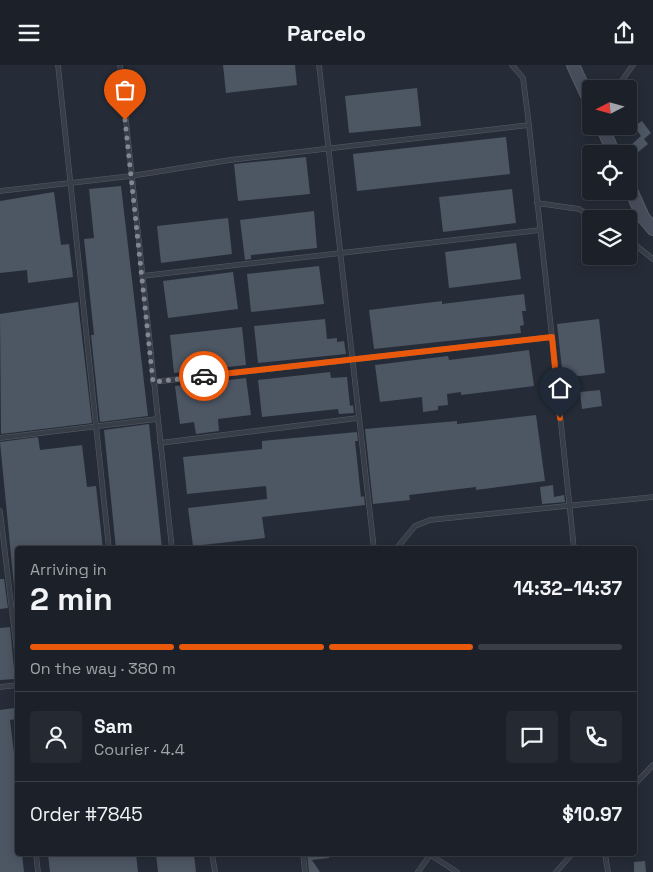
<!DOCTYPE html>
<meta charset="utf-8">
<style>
:root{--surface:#1c2129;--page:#252931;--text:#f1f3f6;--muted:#a0a3a8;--line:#3a3e46;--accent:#ea580c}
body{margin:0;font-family:"Space Grotesk",sans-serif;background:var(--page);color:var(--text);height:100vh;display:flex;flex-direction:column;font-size:19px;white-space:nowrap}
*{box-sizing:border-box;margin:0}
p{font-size:16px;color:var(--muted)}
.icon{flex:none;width:28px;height:28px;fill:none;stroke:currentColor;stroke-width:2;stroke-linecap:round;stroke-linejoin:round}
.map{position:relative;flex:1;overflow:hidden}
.drawer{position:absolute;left:15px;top:481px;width:622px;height:310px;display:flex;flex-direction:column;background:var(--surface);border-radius:5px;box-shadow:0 2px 12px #0003,0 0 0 1px var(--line)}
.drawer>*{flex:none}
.needle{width:32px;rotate:264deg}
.buttons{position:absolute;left:582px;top:15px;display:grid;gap:10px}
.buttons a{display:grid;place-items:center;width:55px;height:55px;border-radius:5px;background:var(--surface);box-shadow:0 2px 12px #0003,0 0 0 1px var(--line);font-size:25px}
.pin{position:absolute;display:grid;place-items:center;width:42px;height:42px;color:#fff;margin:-51px -21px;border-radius:50% 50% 50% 0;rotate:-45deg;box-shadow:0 0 5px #0007}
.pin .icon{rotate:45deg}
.courier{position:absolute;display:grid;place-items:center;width:50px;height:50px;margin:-25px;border:4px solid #ea580c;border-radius:50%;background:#fff;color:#222;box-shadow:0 1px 6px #0007}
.overview em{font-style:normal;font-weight:700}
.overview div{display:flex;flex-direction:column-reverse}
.overview{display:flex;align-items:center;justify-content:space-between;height:85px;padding:0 15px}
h1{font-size:32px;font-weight:700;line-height:38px}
.bar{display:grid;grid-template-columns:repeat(4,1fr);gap:8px 5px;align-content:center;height:60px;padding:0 15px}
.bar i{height:6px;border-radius:4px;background:var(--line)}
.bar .selected{background:var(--accent)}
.bar p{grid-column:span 4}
.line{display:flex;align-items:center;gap:12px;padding:0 15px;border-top:1px solid var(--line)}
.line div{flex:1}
.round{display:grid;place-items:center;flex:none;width:52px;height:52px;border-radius:5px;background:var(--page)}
header{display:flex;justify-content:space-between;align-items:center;height:65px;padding:0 15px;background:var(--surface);font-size:22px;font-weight:700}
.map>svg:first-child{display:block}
</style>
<header><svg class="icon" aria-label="menu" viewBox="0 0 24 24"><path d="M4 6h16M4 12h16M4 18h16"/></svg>Parcelo<svg class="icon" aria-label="share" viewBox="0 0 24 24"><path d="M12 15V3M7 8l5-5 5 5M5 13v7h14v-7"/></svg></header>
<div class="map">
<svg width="653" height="807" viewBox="0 0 653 807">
<rect width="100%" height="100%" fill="#252c37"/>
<g fill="#4d5663">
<path d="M223 0H295L297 20 226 28Z"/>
<path d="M417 23 421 61 349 68 345 31Z"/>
<path d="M642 56 651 68 644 74 648 79 637 88 631 80 641 71 634 61Z"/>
<path d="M506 72 510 109 357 126 353 89Z"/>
<path d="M306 92 310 129 238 136 234 99Z"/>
<path d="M121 121 148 351 100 357 91 270H94L84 174 94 173 89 124Z"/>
<path d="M512 124 516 158 443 167 439 132Z"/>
<path d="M54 127 61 180 69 179 73 212 28 218 27 205 0 208V136Z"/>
<path d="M314 146 317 183 251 190V194L245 195 240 155Z"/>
<path d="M228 153 232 189 161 198 157 161Z"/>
<path d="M516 178 521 214 449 223 445 187Z"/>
<path d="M319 201 324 239 251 247 247 209Z"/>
<path d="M233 207 238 244 168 253 163 216Z"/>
<path d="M524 229 526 246H522L524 260 520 261 521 268 374 284 369 245 442 236V239Z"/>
<path d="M78 237 92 358 1 369 0 249Z"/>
<path d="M325 254 327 274 337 273V277L344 276 346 289 258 298 254 261Z"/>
<path d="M599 254 605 308 563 313 557 259Z"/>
<path d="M242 262 246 300 174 308 170 270Z"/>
<path d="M529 285 534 321 461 330V327L447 329 448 340 438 341V345L423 347 422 332 380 337 375 300 448 291 449 295Z"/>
<path d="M330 307 331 313 347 312 350 341 353 340 354 348 339 349 338 344 262 352 258 315Z"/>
<path d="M246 313 251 350 218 354 219 366 196 369 194 357 180 359 175 321Z"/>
<path d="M600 325 602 341 582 344 580 327Z"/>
<path d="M536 350 545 416 476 425V422L409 430 410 435 373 439 365 364 457 356V359Z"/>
<path d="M149 359 162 484H116L104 365Z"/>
<path d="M357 367 358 376H355L361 432 364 431 365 440 262 452 265 473 193 481 188 443 267 434 266 421 187 429 183 392 262 384V376Z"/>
<path d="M38 372 40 385 82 380 87 422 96 421 103 484H18V542H16L0 377Z"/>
<path d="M553 420 554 432 564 430 565 437 542 439 540 422Z"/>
<path d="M0 514H4L8 543 0 544Z"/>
<path d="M10 562 15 614 0 615V563Z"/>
<path d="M14 643 16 654 10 655 18 721V789H22L24 807H0V645Z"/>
<path d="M48 789H136L138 807H50Z"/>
<path d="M156 789H194L196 807H158Z"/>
<path d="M307 789H329V793L312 795 320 807H309Z"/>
<path d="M645 796 646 807H634V797Z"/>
</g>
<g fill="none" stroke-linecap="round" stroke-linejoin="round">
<defs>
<g id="lane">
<path d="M58 0 109 484"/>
<path d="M120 0 172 484"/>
<path d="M319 0 374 484"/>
<path d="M616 24 633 0"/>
<path d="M0 126 131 111 230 95 529 60 523 13 512 0"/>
<path d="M537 138 579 144 594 154"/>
<path d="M629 175 653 194"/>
<path d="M142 211 540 165"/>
<path d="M552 272 574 484"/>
<path d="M153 317 552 272 529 60"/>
<path d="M0 373 157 354"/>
<path d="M160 378 358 353"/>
<path d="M0 446 18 596"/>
<path d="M396 484 415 461 430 455 653 432"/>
<path d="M0 622 18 620"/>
<path d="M635 719 653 700"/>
<path d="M36 789 38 807"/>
<path d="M212 789 215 807"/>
<path d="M303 789 305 807"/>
<path d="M429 789 457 807"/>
<path d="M605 789 608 807"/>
<path d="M418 807 430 790"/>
<path d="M556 807 572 789"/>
</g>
<g id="secondary">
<path d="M573 0 591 39"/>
<path d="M602 61 614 89"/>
<path d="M629 121 643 152 653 164"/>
</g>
</defs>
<use href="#lane" stroke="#565c66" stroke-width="5.5"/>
<use href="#secondary" stroke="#565c66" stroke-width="14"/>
<use href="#lane" stroke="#383e48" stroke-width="4.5"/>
<use href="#secondary" stroke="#474e5b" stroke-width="12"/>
</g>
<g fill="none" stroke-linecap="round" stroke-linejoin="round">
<path stroke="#818893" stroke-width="5" stroke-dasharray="0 9" d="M125 55 153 317 204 311"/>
<path stroke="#ea580c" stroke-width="6" d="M204 311 552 272 560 353"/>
</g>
</svg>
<div class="buttons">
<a><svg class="needle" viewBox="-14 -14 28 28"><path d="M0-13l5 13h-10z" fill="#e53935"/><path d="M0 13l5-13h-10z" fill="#a0a3a8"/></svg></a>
<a><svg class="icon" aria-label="locate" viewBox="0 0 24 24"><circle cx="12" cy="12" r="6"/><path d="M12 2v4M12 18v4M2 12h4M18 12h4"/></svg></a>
<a><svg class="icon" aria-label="layers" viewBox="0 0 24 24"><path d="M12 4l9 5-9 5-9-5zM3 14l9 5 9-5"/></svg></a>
</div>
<div class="pin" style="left:125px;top:55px;background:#ea580c"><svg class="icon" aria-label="bag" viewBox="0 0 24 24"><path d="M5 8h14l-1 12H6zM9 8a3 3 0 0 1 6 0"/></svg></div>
<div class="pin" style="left:560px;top:353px;background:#1f2937"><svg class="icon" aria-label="home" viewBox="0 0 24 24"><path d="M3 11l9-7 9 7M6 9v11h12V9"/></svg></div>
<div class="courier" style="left:204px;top:311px"><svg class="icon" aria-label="car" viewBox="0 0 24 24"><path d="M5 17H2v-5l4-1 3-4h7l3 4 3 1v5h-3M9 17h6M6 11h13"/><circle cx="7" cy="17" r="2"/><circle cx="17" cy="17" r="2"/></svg></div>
<section class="drawer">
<div class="overview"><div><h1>2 min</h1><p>Arriving in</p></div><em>14:32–14:37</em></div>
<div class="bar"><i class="selected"></i><i class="selected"></i><i class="selected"></i><i></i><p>On the way · 380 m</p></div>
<div class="line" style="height:90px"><a class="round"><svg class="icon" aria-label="person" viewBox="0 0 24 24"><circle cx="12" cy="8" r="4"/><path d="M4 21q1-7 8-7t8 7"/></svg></a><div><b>Sam</b><p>Courier · 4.4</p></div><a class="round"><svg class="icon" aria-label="chat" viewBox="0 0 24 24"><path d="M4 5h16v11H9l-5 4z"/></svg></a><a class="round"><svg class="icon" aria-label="phone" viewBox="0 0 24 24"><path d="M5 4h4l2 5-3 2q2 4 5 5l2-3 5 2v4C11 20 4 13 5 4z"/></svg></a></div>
<div class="line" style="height:65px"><div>Order #7845</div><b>$10.97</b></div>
</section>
</div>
